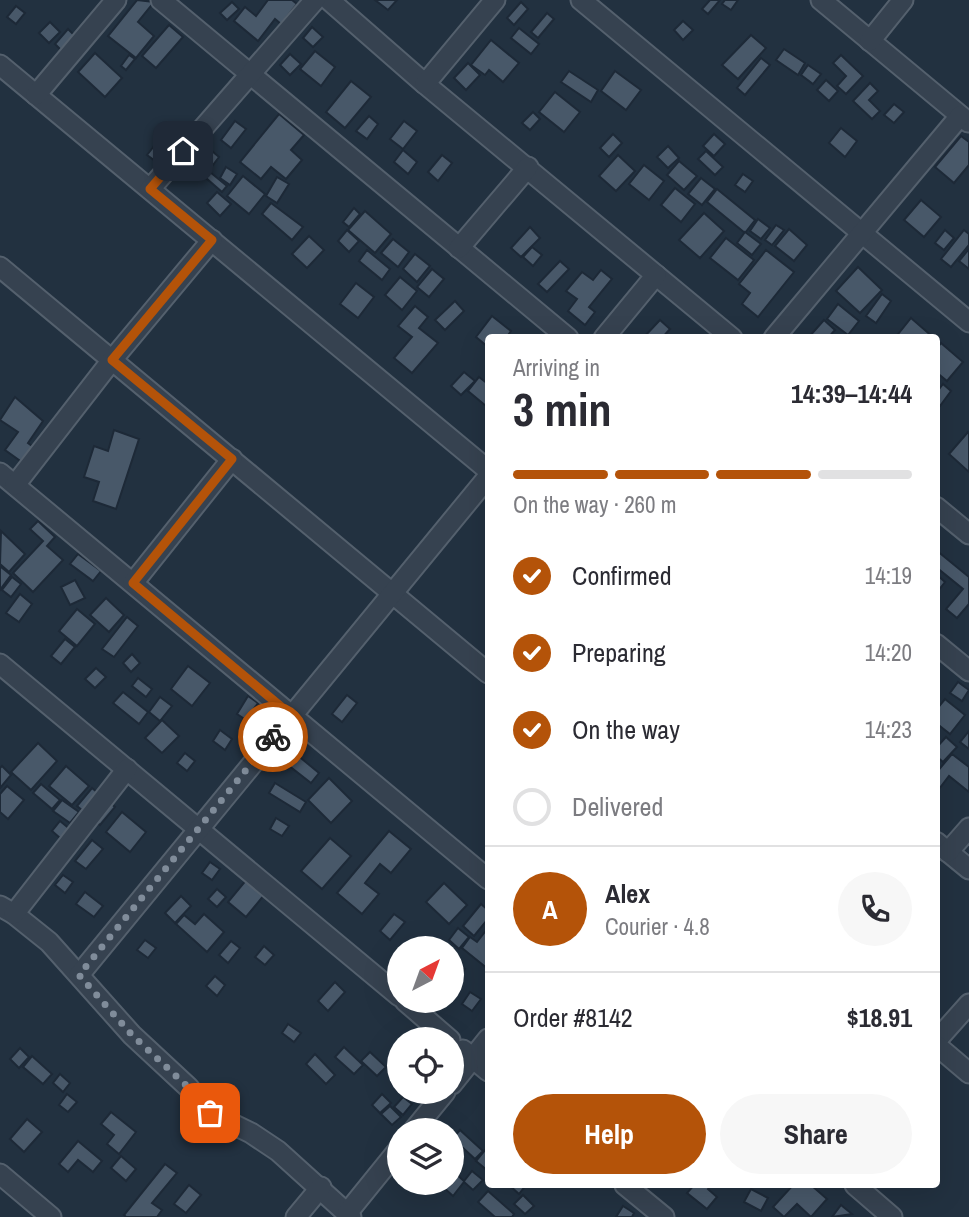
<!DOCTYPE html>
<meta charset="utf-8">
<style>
:root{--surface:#fff;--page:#f7f7f7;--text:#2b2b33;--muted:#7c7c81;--line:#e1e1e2;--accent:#b45309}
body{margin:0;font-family:"Archivo Narrow",sans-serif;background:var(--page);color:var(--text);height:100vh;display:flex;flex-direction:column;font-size:26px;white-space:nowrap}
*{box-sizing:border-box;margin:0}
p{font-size:23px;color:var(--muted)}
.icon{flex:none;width:38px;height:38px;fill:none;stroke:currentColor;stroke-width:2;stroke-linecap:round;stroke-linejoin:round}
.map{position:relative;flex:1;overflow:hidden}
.side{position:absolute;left:485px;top:334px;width:455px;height:854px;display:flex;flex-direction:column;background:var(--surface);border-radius:7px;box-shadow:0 7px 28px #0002}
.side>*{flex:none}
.needle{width:46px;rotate:41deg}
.controls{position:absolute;left:387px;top:936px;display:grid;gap:14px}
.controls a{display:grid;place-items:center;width:77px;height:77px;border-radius:50%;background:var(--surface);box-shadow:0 7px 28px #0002;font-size:35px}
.pin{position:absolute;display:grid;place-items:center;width:60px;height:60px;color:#fff;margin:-30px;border-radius:14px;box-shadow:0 4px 10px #0006}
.courier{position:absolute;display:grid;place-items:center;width:70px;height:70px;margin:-35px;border:5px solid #b45309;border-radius:50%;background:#fff;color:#222;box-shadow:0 2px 9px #0007}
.summary em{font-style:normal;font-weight:800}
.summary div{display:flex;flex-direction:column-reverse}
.summary{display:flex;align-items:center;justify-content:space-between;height:119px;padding:0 28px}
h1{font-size:46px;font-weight:800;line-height:52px}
.bar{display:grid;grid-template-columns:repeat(4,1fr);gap:10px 7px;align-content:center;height:84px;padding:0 28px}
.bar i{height:9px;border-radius:5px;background:var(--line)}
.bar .current{background:var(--accent)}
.bar p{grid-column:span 4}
.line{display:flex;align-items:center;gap:18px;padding:0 28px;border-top:2px solid var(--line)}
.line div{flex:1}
.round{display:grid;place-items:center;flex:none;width:74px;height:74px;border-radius:37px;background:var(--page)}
ol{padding:0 28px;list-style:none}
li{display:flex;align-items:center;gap:21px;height:77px}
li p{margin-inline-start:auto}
li .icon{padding:7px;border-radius:50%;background:var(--accent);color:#fff;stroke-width:4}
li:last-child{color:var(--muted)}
li i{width:38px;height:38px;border:4px solid var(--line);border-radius:50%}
.primary-button{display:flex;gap:14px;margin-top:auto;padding:14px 28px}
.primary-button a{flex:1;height:80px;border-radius:42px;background:var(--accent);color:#fff;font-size:28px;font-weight:800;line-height:80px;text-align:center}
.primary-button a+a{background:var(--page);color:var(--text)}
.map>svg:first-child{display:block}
</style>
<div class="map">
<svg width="969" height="1217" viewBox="0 0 969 1217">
<rect width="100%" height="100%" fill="#223140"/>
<g fill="#485869" stroke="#1d2937" stroke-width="2">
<path d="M137 0 154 2 138 22 154 36 136 58 108 36Z"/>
<path d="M268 0H292L297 4 281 24 275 19 258 41 234 21 245 7 256 16Z"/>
<path d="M375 0H397L388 10Z"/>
<path d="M710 0H720L708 14 702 9Z"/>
<path d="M725 0H738L731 10 722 4Z"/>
<path d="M232 2 239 9 227 20 220 13Z"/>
<path d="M521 2 528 9 514 25 507 18Z"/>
<path d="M16 6 25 13 16 24 7 17Z"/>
<path d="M547 13 554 19 538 38 531 32Z"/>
<path d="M683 21 693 30 683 40 674 30Z"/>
<path d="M50 22 60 32 49 43 39 33Z"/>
<path d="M169 25 183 37 156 68 142 56Z"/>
<path d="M312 27 323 37 313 47 303 38Z"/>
<path d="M519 28 539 44 531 54 511 38Z"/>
<path d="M68 29 78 39 64 53 55 44Z"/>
<path d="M751 35 766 48 738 79 722 65Z"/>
<path d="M491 40 519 63 503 82 489 70 485 75 471 65Z"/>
<path d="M784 49 805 63 798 75 776 60Z"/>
<path d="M315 51 335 67 321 86 300 69Z"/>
<path d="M95 53 122 78 105 97 78 72Z"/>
<path d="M290 54 301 64 290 75 280 65Z"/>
<path d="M129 55 135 59 126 70 121 66Z"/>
<path d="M841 55 863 76 846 94 837 86 846 76 833 63Z"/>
<path d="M761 58 770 65 745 95 737 88Z"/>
<path d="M468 63 480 75 466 90 454 78Z"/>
<path d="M808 65 821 74 813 84 801 75Z"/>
<path d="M569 71 598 90 591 102 561 82Z"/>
<path d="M615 71 641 90 626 110 601 91Z"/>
<path d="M826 80 838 91 829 101 817 90Z"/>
<path d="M351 81 371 97 345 128 326 112Z"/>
<path d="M870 83 878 91 869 100 880 111 872 119 853 101Z"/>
<path d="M555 92 580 112 564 132 539 112Z"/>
<path d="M894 104 904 112 894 123 884 115Z"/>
<path d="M533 112 540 119 530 130 522 123Z"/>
<path d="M279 114 304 135 291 150 302 160 286 179 271 167 261 179 240 162Z"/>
<path d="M369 116 378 124 367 139 356 131Z"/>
<path d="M235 121 246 129 231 148 221 140Z"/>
<path d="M404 121 417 131 403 149 390 139Z"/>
<path d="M841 128 857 141 845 157 829 143Z"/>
<path d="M613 134 622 143 609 157 600 148Z"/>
<path d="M714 134 725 144 714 156 703 146Z"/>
<path d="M162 136 172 144 158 163 147 155Z"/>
<path d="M961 136 969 142V165L954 183 935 167Z"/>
<path d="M668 146 679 158 668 168 657 157Z"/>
<path d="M403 150 417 162 408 174 394 162Z"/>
<path d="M212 151 219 157 207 173 199 167Z"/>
<path d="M706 151 723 167 715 175 698 159Z"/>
<path d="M442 155 452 163 438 181 428 172Z"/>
<path d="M618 155 635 171 616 191 599 176Z"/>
<path d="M679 161 697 176 684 190 667 175Z"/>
<path d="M644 165 664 181 649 200 629 184Z"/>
<path d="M226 167 237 174 230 185 220 178Z"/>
<path d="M210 172 227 186 222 192 206 178Z"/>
<path d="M743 174 753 181 745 192 735 185Z"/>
<path d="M243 176 265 194 249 214 227 196Z"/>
<path d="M277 177 289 184 277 203 266 196Z"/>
<path d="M701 178 715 189 702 205 688 194Z"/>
<path d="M675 188 695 204 681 222 661 205Z"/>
<path d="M717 189 755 220 745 233 707 202Z"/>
<path d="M217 192 231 204 220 216 207 203Z"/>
<path d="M921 200 941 217 924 237 904 220Z"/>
<path d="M271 203 303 227 292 240 262 214Z"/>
<path d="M354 208 360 214 349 227 343 222Z"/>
<path d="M365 211 391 234 375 253 348 230Z"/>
<path d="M704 213 724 231 700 258 679 240Z"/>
<path d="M758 219 770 228 761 239 750 231Z"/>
<path d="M776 225 784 230 772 245 765 240Z"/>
<path d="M530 227 540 238 521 257 511 248Z"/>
<path d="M789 229 807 245 794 261 775 246Z"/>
<path d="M347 230 359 241 349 252 338 241Z"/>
<path d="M945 230 954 238 944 250 935 243Z"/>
<path d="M964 230 969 234V245L951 267 941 259Z"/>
<path d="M745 232 761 244 752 255 737 243Z"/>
<path d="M309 236 324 250 307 268 292 254Z"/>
<path d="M726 238 754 260 738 280 710 258Z"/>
<path d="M393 239 409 252 398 267 381 253Z"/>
<path d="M532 247 542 255 533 266 523 257Z"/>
<path d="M969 249V269L959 261Z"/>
<path d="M367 250 390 269 382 280 359 261Z"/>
<path d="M766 250 794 272 758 317 742 304 750 293 739 284Z"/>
<path d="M415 254 430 266 417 282 403 269Z"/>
<path d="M560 261 569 269 547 292 538 284Z"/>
<path d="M858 267 882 290 860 313 836 291Z"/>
<path d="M432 269 444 279 429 297 417 287Z"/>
<path d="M601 270 612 279 589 307 595 312 585 325 568 311 577 299 566 291 582 272 593 280Z"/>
<path d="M400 277 417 291 402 310 385 295Z"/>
<path d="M356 283 374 297 358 318 340 304Z"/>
<path d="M882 294 891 301 876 323 866 316Z"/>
<path d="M455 301 464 311 445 330 435 320Z"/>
<path d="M838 304 859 321 848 335 827 319Z"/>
<path d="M415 306 428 317 419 328 438 343 412 373 394 358 412 337 398 326Z"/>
<path d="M492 316 511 331 506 338H488V347L476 337Z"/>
<path d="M911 318 934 338H895Z"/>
<path d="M660 320 670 329 662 338H643Z"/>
<path d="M824 320 835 330 828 338H808Z"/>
<path d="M941 343 963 362 947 381 936 372V349Z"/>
<path d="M464 372 475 381 461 395 451 386Z"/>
<path d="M479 377 488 384 486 406 468 391Z"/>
<path d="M943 384 951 391 940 406 936 403V393Z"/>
<path d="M15 397 43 421 28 443 36 449 26 465 5 450 18 432 0 420Z"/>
<path d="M114 430 139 439 116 509 93 501 99 482 84 477 94 446 108 451Z"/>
<path d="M968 432 969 433V472L949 454Z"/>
<path d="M38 521 55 537 47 546 63 560 33 592 13 573 43 541 30 529Z"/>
<path d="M1 531 25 554 9 572 0 564Z"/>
<path d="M936 550 969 577V604L957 618 946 609 963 589 936 567Z"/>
<path d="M78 554 101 571 93 581 70 564Z"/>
<path d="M1 567 11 575 0 590V568Z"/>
<path d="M936 574 945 582 938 591 936 589Z"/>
<path d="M12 577 21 584 11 597 2 590Z"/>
<path d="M75 580 85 598 70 605 61 587Z"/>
<path d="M20 594 32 604 19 622 6 613Z"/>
<path d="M106 598 124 615 109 632 90 615Z"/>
<path d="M77 609 95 624 77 646 59 631Z"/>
<path d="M127 617 138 626 114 657 102 649Z"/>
<path d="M65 639 75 647 61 664 51 656Z"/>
<path d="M132 654 140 663 131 672 123 663Z"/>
<path d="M188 666 210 683 192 706 171 689Z"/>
<path d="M96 668 106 677 95 688 85 679Z"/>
<path d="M138 678 152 689 146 697 132 686Z"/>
<path d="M958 682 969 690 962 701 950 693Z"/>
<path d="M123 692 148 712 139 724 113 703Z"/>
<path d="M347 695 357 703 342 722 332 714Z"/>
<path d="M248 696 258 703 246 720 237 714Z"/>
<path d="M160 697 172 706 160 721 149 712Z"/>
<path d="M945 699 965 715 950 734 936 723V710Z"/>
<path d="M162 720 179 736 162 753 145 738Z"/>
<path d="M220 730 232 739 225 750 213 741Z"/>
<path d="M969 731V749L960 742Z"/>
<path d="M946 737 957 747 943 762 936 756V748Z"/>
<path d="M38 743 57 761 31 790 11 772Z"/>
<path d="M185 753 195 761 187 771 177 763Z"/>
<path d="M296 754 319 773 311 783 288 765Z"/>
<path d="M952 754 969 767V792L949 776 936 793V773Z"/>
<path d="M2 766 11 775 0 788V768Z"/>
<path d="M66 766 89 786 72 805 49 786Z"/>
<path d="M329 778 352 801 331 823 308 800Z"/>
<path d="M275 783 306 802 300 812 269 793Z"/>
<path d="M41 784 60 800 52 809 33 793Z"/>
<path d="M7 786 24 800 8 819 0 812V794Z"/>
<path d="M92 788 115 807 100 825 77 806Z"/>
<path d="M62 800 79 812 70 823 53 811Z"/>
<path d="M122 812 146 832 130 852 106 832Z"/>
<path d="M276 818 289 826 282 836 270 829Z"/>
<path d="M60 821 77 835 68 845 52 831Z"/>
<path d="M389 831 411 849 391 873 380 864 365 883 379 894 362 914 337 893Z"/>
<path d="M330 838 351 856 322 889 301 871Z"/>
<path d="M92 840 103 849 86 869 75 861Z"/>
<path d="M210 862 220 869 212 880 202 873Z"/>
<path d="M63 875 73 882 65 893 55 885Z"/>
<path d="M247 879 265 894 246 917 228 902Z"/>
<path d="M444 883 467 905 449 924 426 902Z"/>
<path d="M217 889 226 897 217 907 208 899Z"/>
<path d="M85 892 103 906 94 917 76 904Z"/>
<path d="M181 896 191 906 175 923 165 913Z"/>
<path d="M481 904 488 910V919L474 936 463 926Z"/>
<path d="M204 914 224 932 207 952 176 924 184 915 195 924Z"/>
<path d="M394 914 405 922 390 940 380 931Z"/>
<path d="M458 928 469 937 459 949 449 940Z"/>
<path d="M488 928 487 951 488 969 462 948 470 937 477 942Z"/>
<path d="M145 940 156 948 148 958 137 950Z"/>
<path d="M231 941 240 948 228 963 219 955Z"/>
<path d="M264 946 274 955 265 965 255 957Z"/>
<path d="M452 958 465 969 452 986Z"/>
<path d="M215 976 225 985 217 996 206 986Z"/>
<path d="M335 982 345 992 328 1011 318 1001Z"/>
<path d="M470 992 481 999 472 1011 462 1004Z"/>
<path d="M288 1024 301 1033 294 1042 282 1033Z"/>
<path d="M344 1047 363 1065 354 1074 335 1057Z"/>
<path d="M20 1048 29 1057 19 1068 10 1059Z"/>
<path d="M370 1052 386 1067 377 1076 361 1061Z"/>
<path d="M315 1054 335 1075 326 1084 306 1064Z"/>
<path d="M32 1056 52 1074 43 1084 23 1067Z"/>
<path d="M399 1061V1079L390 1071Z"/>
<path d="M60 1074 70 1083 63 1092 53 1083Z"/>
<path d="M67 1094 77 1102 68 1112 59 1105Z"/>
<path d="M382 1094 391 1103 380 1113 372 1105Z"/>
<path d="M403 1097 412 1104 403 1115 394 1107Z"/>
<path d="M390 1106 401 1117 392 1125 381 1114Z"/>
<path d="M111 1112 136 1132 119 1154 107 1144 114 1135 101 1124Z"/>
<path d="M27 1119 42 1132 24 1152 10 1139Z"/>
<path d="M460 1130 483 1151 475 1159 463 1148 454 1159 452 1157V1139Z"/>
<path d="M78 1141 102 1161 93 1172 78 1160 68 1172 59 1164Z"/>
<path d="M485 1150 488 1152V1171L476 1161Z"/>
<path d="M121 1156 136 1169 126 1181 111 1168Z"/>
<path d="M165 1164 177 1173 152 1203 162 1210 157 1217H126L124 1215Z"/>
<path d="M472 1171 483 1180 473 1190 464 1182 453 1196 443 1187 452 1183 455 1173 464 1181Z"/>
<path d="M189 1185 201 1195 186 1213 174 1204Z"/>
<path d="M509 1185H526L519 1194Z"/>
<path d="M694 1185H711L708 1189 717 1197 707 1209 687 1193Z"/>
<path d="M793 1185H811L827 1199 811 1217 797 1204 784 1217 773 1207Z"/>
<path d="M751 1189 768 1198 761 1211 744 1202Z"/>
<path d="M488 1191 514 1214 512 1217H495L478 1202Z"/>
<path d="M523 1195 534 1206 525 1214 514 1204Z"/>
<path d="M841 1205 852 1214 832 1217Z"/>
<path d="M623 1206 634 1213 632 1217H616Z"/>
</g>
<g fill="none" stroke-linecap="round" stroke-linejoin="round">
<defs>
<g id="street">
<path d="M161 0 568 338"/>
<path d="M329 0 425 84 732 338"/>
<path d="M581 0 969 322"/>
<path d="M821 0 968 122"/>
<path d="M870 41 903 0"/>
<path d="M0 65 488 470"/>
<path d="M425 84 495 0"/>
<path d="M36 95 116 0"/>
<path d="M150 189 315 0"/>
<path d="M459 248 528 167"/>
<path d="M0 267 488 673"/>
<path d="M604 338 656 275"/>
<path d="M774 338 960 116"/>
<path d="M0 473 488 879"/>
<path d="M15 485 112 360 212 240"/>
<path d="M936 507 969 534"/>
<path d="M133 583 232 459"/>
<path d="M936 644 969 671"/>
<path d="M0 664 399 996"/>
<path d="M936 842 969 869"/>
<path d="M948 852 969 828"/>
<path d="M0 906 14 914 49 942 132 1035 188 1087 210 1113 251 1133 278 1151 351 1217"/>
<path d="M14 914 127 769"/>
<path d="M79 975 488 477"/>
<path d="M405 1001 450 1040"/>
<path d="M936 1041 969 1004"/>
<path d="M936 1045 969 1073"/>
<path d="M463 1050 488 1071"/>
<path d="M452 1084 488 1039"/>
<path d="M414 1130 445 1092"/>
<path d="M0 1174 51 1217"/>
<path d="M625 1185 664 1217"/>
<path d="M855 1185 892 1217"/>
<path d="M348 1212 399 1149"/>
<path d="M296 1217 321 1187"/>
</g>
</defs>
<use href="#street" stroke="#54606d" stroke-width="23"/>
<use href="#street" stroke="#364250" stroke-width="19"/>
</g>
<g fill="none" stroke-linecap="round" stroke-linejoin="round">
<path stroke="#808c9a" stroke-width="7" stroke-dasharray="0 12.6" d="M210 1113 188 1087 132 1035 79 975 273 737"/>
<path stroke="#b45309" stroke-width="9" d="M183 151 150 189 212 240 112 360 232 459 133 583 291 715 273 737"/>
</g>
</svg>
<div class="controls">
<a><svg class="needle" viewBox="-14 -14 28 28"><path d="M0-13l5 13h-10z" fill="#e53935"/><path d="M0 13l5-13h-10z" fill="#7c7c81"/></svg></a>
<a><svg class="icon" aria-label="locate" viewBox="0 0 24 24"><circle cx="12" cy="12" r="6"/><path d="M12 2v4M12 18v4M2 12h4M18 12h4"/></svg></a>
<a><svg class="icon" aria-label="layers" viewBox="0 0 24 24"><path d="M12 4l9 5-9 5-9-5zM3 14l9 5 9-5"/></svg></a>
</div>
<div class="pin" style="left:210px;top:1113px;background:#ea580c"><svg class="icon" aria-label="bag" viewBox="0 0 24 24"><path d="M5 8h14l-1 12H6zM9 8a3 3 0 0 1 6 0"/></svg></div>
<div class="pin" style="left:183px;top:151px;background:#1f2937"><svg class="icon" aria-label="home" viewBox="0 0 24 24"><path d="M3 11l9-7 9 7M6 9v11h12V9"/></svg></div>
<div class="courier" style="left:273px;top:737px"><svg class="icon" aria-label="bike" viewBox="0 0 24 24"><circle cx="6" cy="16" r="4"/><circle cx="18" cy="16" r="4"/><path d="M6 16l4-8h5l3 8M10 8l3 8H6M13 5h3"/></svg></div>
<section class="side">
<div class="summary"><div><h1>3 min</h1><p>Arriving in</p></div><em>14:39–14:44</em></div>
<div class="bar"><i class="current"></i><i class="current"></i><i class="current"></i><i></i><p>On the way · 260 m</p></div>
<ol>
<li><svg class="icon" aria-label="check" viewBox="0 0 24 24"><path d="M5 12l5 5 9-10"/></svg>Confirmed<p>14:19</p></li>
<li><svg class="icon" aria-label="check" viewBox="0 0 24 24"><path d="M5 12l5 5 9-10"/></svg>Preparing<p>14:20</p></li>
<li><svg class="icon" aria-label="check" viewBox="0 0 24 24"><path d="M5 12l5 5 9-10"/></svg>On the way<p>14:23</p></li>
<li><i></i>Delivered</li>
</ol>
<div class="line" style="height:126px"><b class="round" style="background:var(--accent);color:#fff">A</b><div><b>Alex</b><p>Courier · 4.8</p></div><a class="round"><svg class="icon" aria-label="phone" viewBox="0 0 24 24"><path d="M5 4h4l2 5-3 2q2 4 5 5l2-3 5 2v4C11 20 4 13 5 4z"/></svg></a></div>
<div class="line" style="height:91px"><div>Order #8142</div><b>$18.91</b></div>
<div class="primary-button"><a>Help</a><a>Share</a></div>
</section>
</div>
